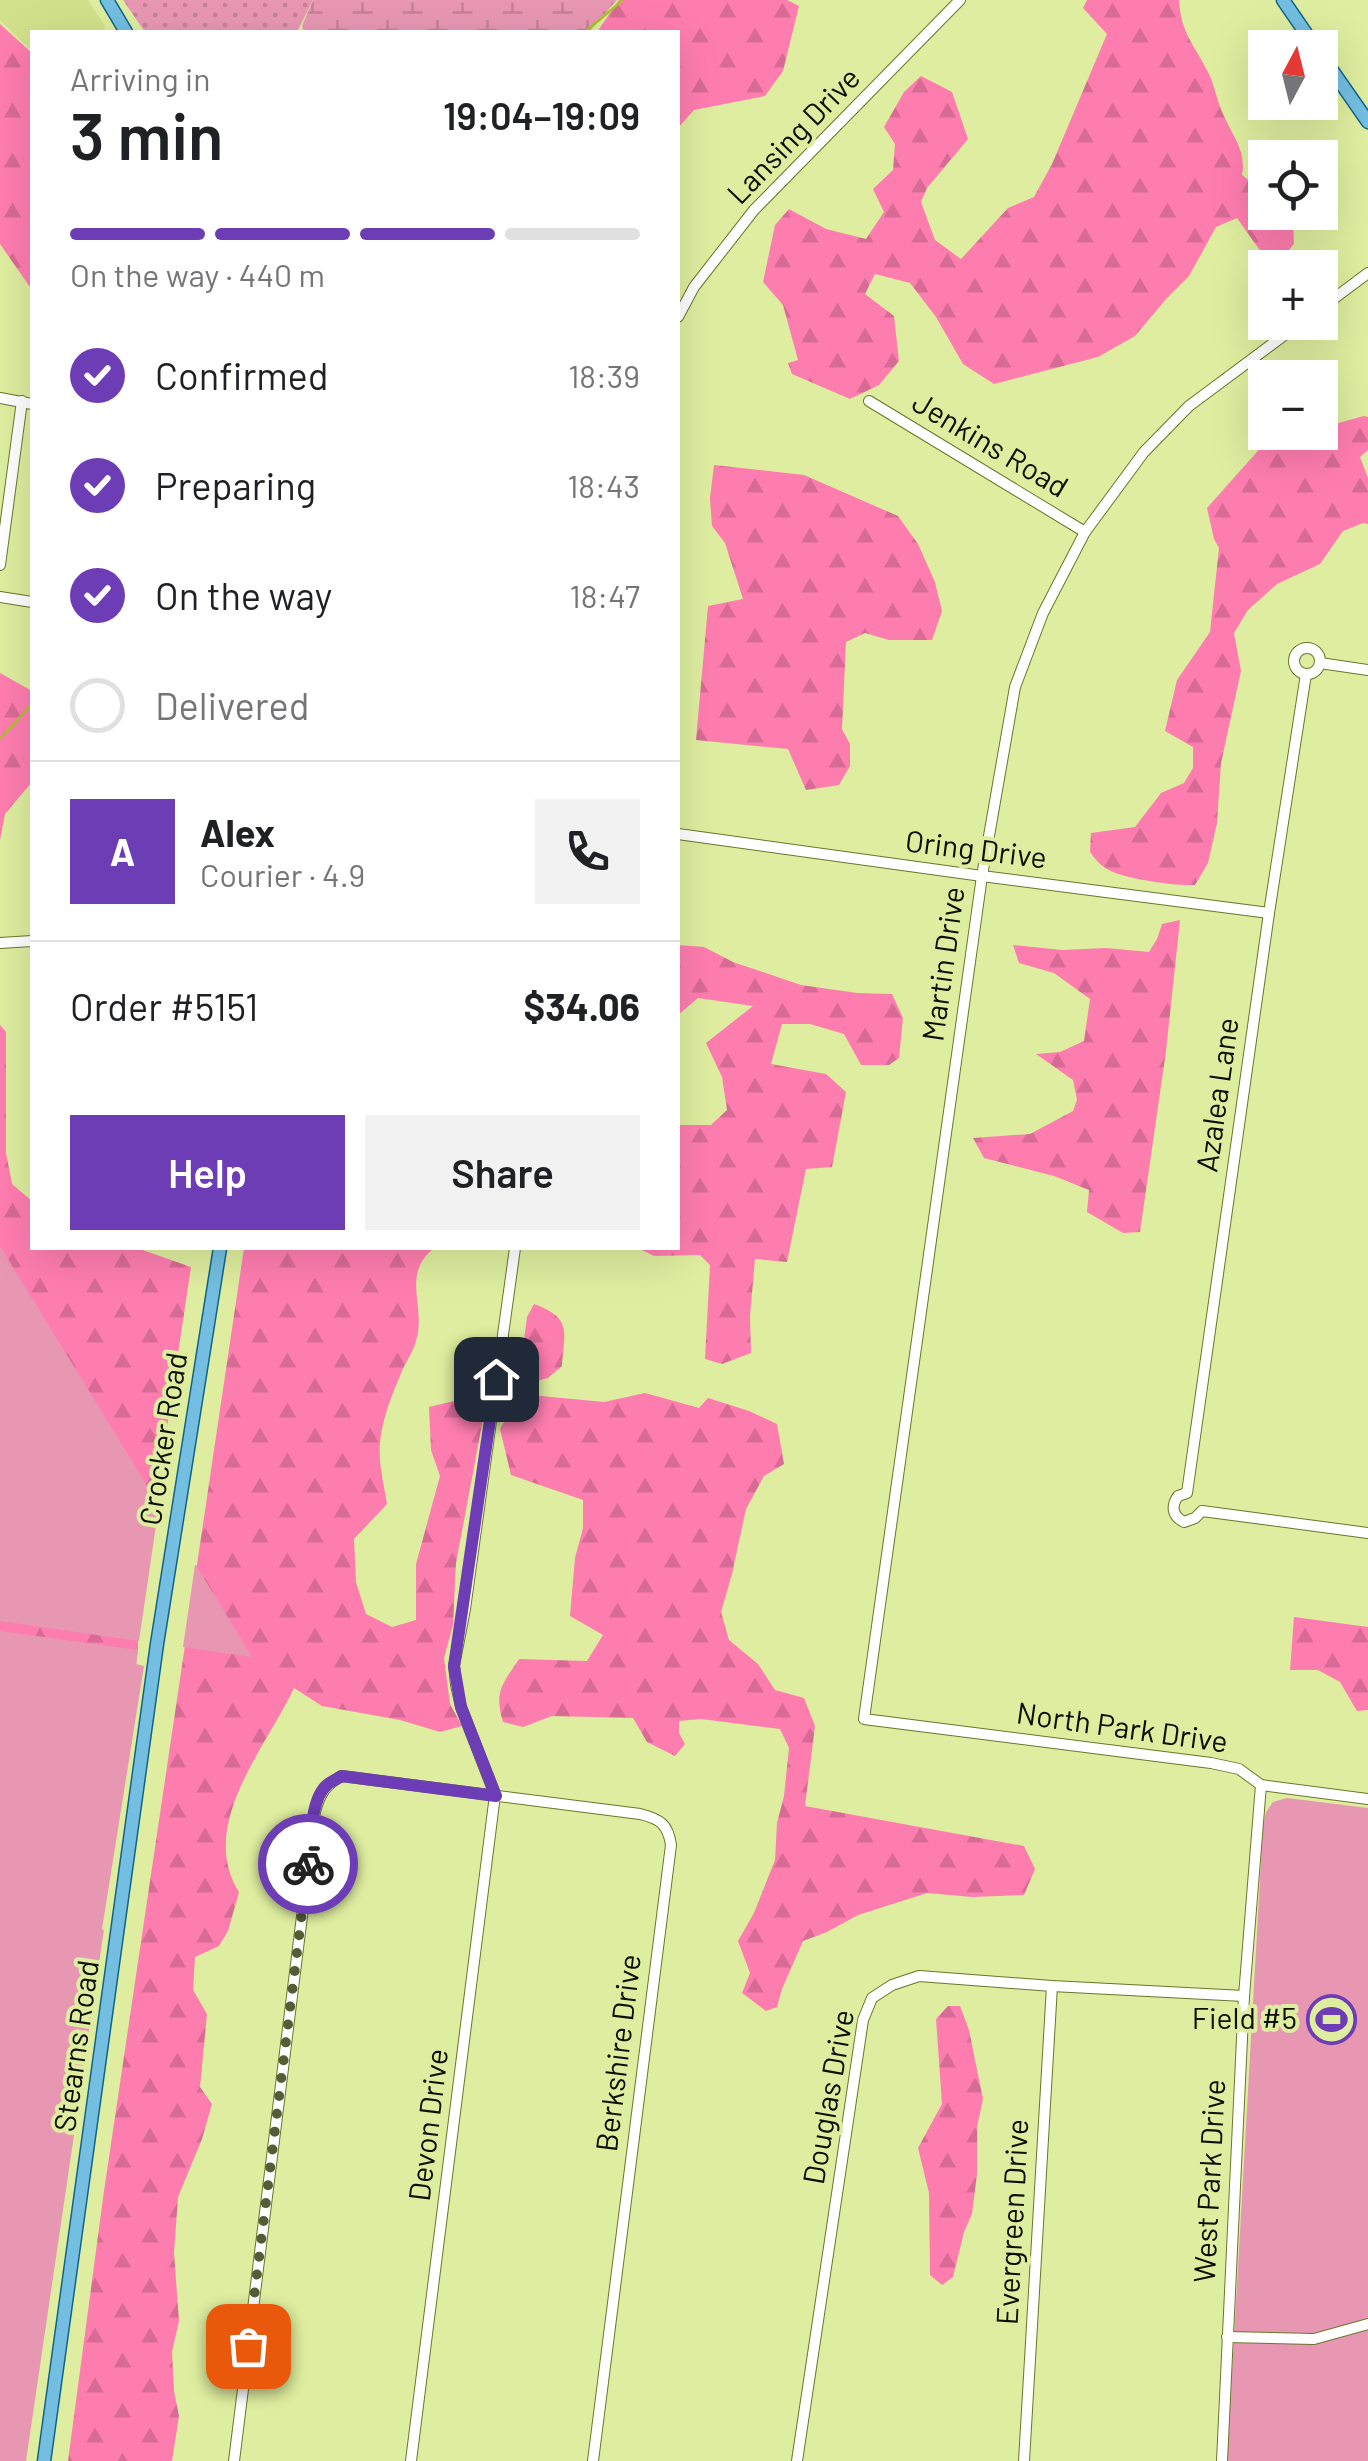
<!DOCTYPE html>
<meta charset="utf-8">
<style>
:root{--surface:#fff;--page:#f2f2f2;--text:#202124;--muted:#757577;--line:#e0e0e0;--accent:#6c3db5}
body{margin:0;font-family:Barlow,sans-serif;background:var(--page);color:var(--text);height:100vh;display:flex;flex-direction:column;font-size:38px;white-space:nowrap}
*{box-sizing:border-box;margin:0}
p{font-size:32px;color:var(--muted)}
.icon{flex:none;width:55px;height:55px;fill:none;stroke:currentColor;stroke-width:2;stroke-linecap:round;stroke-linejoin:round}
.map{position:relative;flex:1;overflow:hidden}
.sheet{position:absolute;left:30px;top:30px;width:650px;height:1220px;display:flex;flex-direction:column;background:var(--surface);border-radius:0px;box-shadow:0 10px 40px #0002}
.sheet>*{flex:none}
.needle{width:65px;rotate:7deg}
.fabs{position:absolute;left:1248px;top:30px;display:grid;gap:20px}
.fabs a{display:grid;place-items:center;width:90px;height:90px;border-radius:0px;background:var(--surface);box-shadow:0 10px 40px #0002;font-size:50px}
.pin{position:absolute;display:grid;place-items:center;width:85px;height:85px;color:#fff;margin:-42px;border-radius:20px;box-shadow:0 5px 15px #0006}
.courier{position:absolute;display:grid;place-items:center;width:100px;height:100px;margin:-50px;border:8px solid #6c3db5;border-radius:50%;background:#fff;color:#222;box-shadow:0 2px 12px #0007}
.summary em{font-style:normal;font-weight:600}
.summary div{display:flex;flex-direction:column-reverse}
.summary{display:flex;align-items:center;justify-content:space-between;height:170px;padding:0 40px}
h1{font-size:65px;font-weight:600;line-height:75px}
.bar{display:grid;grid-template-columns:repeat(4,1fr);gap:15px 10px;align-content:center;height:120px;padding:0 40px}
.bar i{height:12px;border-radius:8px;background:var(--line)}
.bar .selected{background:var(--accent)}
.bar p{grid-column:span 4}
.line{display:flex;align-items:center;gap:25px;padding:0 40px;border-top:2px solid var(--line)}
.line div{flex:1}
.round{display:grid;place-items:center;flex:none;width:105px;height:105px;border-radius:0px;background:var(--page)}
ol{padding:0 40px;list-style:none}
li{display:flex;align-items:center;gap:30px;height:110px}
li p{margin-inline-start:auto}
li .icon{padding:10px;border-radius:50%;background:var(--accent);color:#fff;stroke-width:4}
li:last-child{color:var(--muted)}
li i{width:55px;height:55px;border:5px solid var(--line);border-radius:50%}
.action{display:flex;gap:20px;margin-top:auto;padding:20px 40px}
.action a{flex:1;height:115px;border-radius:0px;background:var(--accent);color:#fff;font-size:40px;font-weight:600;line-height:115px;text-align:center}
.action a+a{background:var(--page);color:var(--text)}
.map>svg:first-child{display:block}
</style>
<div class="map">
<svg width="1368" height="2461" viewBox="0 0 1368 2461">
<defs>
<pattern id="grass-dots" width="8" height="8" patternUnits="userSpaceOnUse" patternTransform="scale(2.5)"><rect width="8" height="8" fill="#e897b3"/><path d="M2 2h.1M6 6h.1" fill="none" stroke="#c68198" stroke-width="1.8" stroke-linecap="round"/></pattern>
<pattern id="forest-firs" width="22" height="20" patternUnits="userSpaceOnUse" patternTransform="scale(2.5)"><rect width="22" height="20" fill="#fe7daf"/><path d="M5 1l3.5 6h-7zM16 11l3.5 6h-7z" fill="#d86b95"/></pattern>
<pattern id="wetland-marsh" width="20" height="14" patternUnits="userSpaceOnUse" patternTransform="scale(2.5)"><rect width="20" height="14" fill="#e897b3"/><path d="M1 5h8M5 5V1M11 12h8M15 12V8" fill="none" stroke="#c68198"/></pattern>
</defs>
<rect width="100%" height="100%" fill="#deed9f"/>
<path fill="#d1e18b" d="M0 0H88L105 26 103 32H32V51L0 20Z"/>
<path fill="url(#grass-dots)" d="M123 0H313L297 32H145Z"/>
<g fill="url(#forest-firs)">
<path d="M619 0H787L799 6 783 71 765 96 694 110 678 128V32H597Z"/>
<path d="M1087 0H1179C1181 34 1194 44 1208 72 1215 86 1217 102 1224 116 1232 135 1247 152 1242 175L1265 193V212L1289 213 1293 216 1294 244 1278 263 1259 249 1237 218 1216 227 1189 276 1167 298 1135 336 1098 357 994 384 963 364 936 317 910 283 875 274 865 294 894 316 899 361 879 385 850 399 792 374 788 363 798 360 783 305 763 282 775 225 789 209 826 229 866 239 884 212 873 189 893 170 895 144 884 127 904 92 921 76 952 92 968 139 927 188 921 202 935 240 961 259 1008 208 1034 197 1052 164 1107 34 1083 8Z"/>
<path d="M0 24 32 53V290L0 244Z"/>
<path d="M1364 416 1368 417V450L1360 457 1368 478V524L1363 523 1343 531 1320 564 1277 584 1248 610 1234 633 1241 671 1221 763 1217 823 1208 863 1195 885C1175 886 1124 879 1107 869 1100 865 1095 859 1090 852L1091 833 1135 827 1161 793 1184 783 1193 768V747L1165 731 1177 680 1210 632 1219 548 1214 539 1207 508 1272 435 1320 432V428Z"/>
<path d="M714 465 804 475 898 516 918 544 935 582 942 611 932 640H889L865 633 846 642 842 729 850 744V766L839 785 806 790 788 749 696 740 708 606 743 599 725 543 712 526 710 498Z"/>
<path d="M0 673 32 691V782L5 814 0 840Z"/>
<path d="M1180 920 1166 1051 1140 1232 1123 1233 1087 1212 1089 1190 1054 1176 984 1158 973 1138 1030 1134 1073 1111 1077 1100 1073 1080 1036 1054 1060 1052 1084 1041 1090 999 1054 973 1019 963 1013 945 1062 950 1106 948 1149 952 1157 939 1162 924Z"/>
<path d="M678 945 704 947 733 962 801 985 857 993 892 994 903 1018 899 1058 889 1065H861L844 1034 810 1024H782L771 1064 826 1074 846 1092 832 1167 806 1169 787 1262 755 1259 750 1316 751 1353 722 1364 705 1359 710 1265 700 1255 654 1256 638 1248H678V1125H711L727 1110 722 1077 706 1043 753 1006 698 998 678 1015Z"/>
<path d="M0 1025 6 1032V1153L12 1184 32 1201V1248H137L191 1267 138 1621V1648L133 1697 20 2461H0Z"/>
<path d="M244 1248H434C400 1276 427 1306 416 1341 413 1353 404 1364 400 1376 391 1397 382 1420 380 1443 378 1462 384 1485 387 1504L354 1539 356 1582 366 1614 392 1627 416 1620V1564L440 1476 431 1450 429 1407 483 1394 484 1414 456 1563 453 1625 444 1658 450 1704 462 1726 440 1732 400 1720 322 1706 294 1688C266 1748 197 1825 239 1892L228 1931 219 1946 195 1957 193 1990 207 2014 200 2087 212 2104 202 2139 178 2197 174 2253 179 2321 172 2352 174 2391 179 2416 172 2461H68L104 2191Z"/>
<path d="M534 1304C572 1318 565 1331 562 1366L548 1378 533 1382 520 1371 527 1317Z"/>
<path d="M645 1393 699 1408 708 1398 749 1411 777 1424 784 1464 764 1476 746 1509 732 1574 721 1612 729 1640 758 1664 775 1690 804 1698 815 1726 805 1806 1024 1846 1035 1869 1024 1895 972 1897 927 1893 858 1915 827 1932 803 1941 782 1989 777 2007 766 2011 742 1993 750 1973 738 1941 754 1913 775 1860 777 1823 784 1796 789 1748 780 1729 701 1719 679 1721V1733L685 1744 675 1756 647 1742 633 1718 552 1716 523 1727 503 1722C494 1691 502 1685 519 1659L587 1661 603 1635 570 1616 575 1558 583 1528V1500L511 1475 500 1429 520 1394 604 1402Z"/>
<path d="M1294 1617 1368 1627V1710L1357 1711 1340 1682 1318 1670H1290Z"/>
<path d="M948 2006H960L969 2030 983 2099 977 2127V2174L972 2214 964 2232 953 2277 942 2285 930 2275 929 2193 918 2148 942 2104 936 2019Z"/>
</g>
<path fill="url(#wetland-marsh)" d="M313 0H617L589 32H304L302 26Z"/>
<g fill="#e897b3">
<path d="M0 1246 159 1505 139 1641 0 1621Z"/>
<path d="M195 1565H196L252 1657 183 1647Z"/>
<path d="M0 1631 138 1650 136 1664 144 1666 102 1929 104 1930 81 2083 71 2082 61 2131 74 2135 26 2461H0Z"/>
<path d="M1287 1798 1368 1808V2461H1227L1263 1826 1266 1812 1273 1802Z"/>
</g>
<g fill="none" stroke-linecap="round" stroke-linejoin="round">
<g stroke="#acc02c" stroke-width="2.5">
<path d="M585 32 623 0"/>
<path d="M0 739 32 704"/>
</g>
<defs>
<g id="minor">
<path d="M1320 309 1368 273"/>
<path d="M678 317 694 287 754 210 960 0"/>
<path d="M1302 322 1189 406 1144 452 1085 532 1043 613 1015 687 982 876 864 1719 1211 1763 1239 1769 1261 1785 1368 1799"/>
<path d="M0 398 32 404"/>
<path d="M869 401 1085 532"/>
<path d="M0 565 22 401"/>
<path d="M0 597 32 602"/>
<circle cx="1307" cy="661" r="13"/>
<path d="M1320 663 1368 670"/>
<path d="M1306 674 1269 913 1187 1493 1178 1496C1171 1506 1172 1516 1184 1522L1195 1518 1202 1511 1368 1533"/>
<path d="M678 834 982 876 1269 913"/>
<path d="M0 943 32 941"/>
<path d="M1227 2337 1314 2339 1368 2324"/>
<path d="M234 2461 315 1812C320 1793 325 1786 341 1776L640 1814C660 1819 668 1824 671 1845L593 2461"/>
<path d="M411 2461 495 1795 461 1707 456 1685 454 1666 465 1609 515 1248"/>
<path d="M797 2461 863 2020 872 1998 892 1985 919 1976 1052 1986 1244 1996"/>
<path d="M1024 2461 1052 1986"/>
<path d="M1222 2461 1244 1996 1261 1785"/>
</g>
<g id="major">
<path d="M107 0 126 32"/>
<path d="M1283 0 1316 48"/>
<path d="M1320 53 1368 122"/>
<path d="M44 2461 157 1644 220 1248"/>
</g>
</defs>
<use href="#minor" stroke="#6a762a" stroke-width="12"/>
<use href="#major" stroke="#126485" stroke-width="15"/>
<use href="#minor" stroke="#fff" stroke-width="10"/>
<use href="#major" stroke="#73bee1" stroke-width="12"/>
</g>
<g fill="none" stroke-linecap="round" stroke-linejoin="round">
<path stroke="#555c38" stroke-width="10" stroke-dasharray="0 18" d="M248 2346 308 1864"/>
<path stroke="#6c3db5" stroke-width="12" d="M308 1864C311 1843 310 1799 327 1785 331 1781 337 1779 342 1776L496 1796 461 1707 454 1666 496 1379"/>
</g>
<defs>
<symbol id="stadium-ring" viewBox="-11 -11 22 22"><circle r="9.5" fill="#deed9f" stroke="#6c3db5" stroke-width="1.5"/><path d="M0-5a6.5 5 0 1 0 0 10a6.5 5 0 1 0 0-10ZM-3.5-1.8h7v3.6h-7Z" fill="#6c3db5"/></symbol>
</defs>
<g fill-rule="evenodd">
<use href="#stadium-ring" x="1304" y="1992" width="55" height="55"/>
</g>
<g text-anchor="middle" stroke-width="8" stroke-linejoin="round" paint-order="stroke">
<g font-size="30" fill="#0b0e00" stroke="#deed9f">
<text transform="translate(794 136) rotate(-46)" y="10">Lansing Drive</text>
<text transform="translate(990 445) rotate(31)" y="10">Jenkins Road</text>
<text transform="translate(976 850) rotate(7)" y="10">Oring Drive</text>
<text transform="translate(944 964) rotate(-82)" y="10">Martin Drive</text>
<text transform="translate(1218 1095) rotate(-82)" y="10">Azalea Lane</text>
<text transform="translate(164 1439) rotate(-81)" y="10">Crocker Road</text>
<text transform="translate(1122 1728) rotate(8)" y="10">North Park Drive</text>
<text transform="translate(77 2046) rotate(-82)" y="10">Stearns Road</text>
<text transform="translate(619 2053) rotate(-83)" y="10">Berkshire Drive</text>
<text transform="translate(829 2097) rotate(-80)" y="10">Douglas Drive</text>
<text transform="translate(429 2125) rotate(-83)" y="10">Devon Drive</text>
<text transform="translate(1210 2181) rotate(-87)" y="10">West Park Drive</text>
<text transform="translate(1013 2222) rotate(-87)" y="10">Evergreen Drive</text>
</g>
<g font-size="30" fill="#0b0e00" stroke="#deed9f" text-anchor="end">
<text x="1297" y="2029">Field #5</text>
</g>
</g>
</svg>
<div class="fabs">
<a><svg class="needle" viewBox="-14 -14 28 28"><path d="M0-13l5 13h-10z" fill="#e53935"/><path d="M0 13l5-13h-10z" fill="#757577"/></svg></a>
<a><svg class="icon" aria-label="locate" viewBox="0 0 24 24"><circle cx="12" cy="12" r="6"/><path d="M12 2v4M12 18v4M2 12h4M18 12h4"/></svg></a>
<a>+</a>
<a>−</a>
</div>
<div class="pin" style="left:248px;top:2346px;background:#ea580c"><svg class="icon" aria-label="bag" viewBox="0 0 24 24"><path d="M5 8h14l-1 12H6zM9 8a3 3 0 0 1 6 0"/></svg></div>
<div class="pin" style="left:496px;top:1379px;background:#1f2937"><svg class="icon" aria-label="home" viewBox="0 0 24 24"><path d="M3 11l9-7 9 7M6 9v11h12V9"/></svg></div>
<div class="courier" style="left:308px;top:1864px"><svg class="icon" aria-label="bike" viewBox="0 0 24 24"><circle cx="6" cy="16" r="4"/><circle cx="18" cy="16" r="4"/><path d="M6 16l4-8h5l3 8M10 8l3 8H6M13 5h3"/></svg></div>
<section class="sheet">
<div class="summary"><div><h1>3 min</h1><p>Arriving in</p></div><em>19:04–19:09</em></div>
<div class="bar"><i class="selected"></i><i class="selected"></i><i class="selected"></i><i></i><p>On the way · 440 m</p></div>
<ol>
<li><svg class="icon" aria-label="check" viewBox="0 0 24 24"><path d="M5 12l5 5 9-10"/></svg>Confirmed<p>18:39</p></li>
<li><svg class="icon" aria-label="check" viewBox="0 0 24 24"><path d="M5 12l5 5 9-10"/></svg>Preparing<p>18:43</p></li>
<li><svg class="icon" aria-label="check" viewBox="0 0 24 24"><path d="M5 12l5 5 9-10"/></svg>On the way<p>18:47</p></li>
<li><i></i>Delivered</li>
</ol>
<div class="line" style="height:180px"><b class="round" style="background:var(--accent);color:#fff">A</b><div><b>Alex</b><p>Courier · 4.9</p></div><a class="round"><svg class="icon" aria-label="phone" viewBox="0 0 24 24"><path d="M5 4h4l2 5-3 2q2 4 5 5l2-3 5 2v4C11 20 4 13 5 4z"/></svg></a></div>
<div class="line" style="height:130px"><div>Order #5151</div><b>$34.06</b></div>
<div class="action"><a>Help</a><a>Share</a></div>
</section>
</div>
